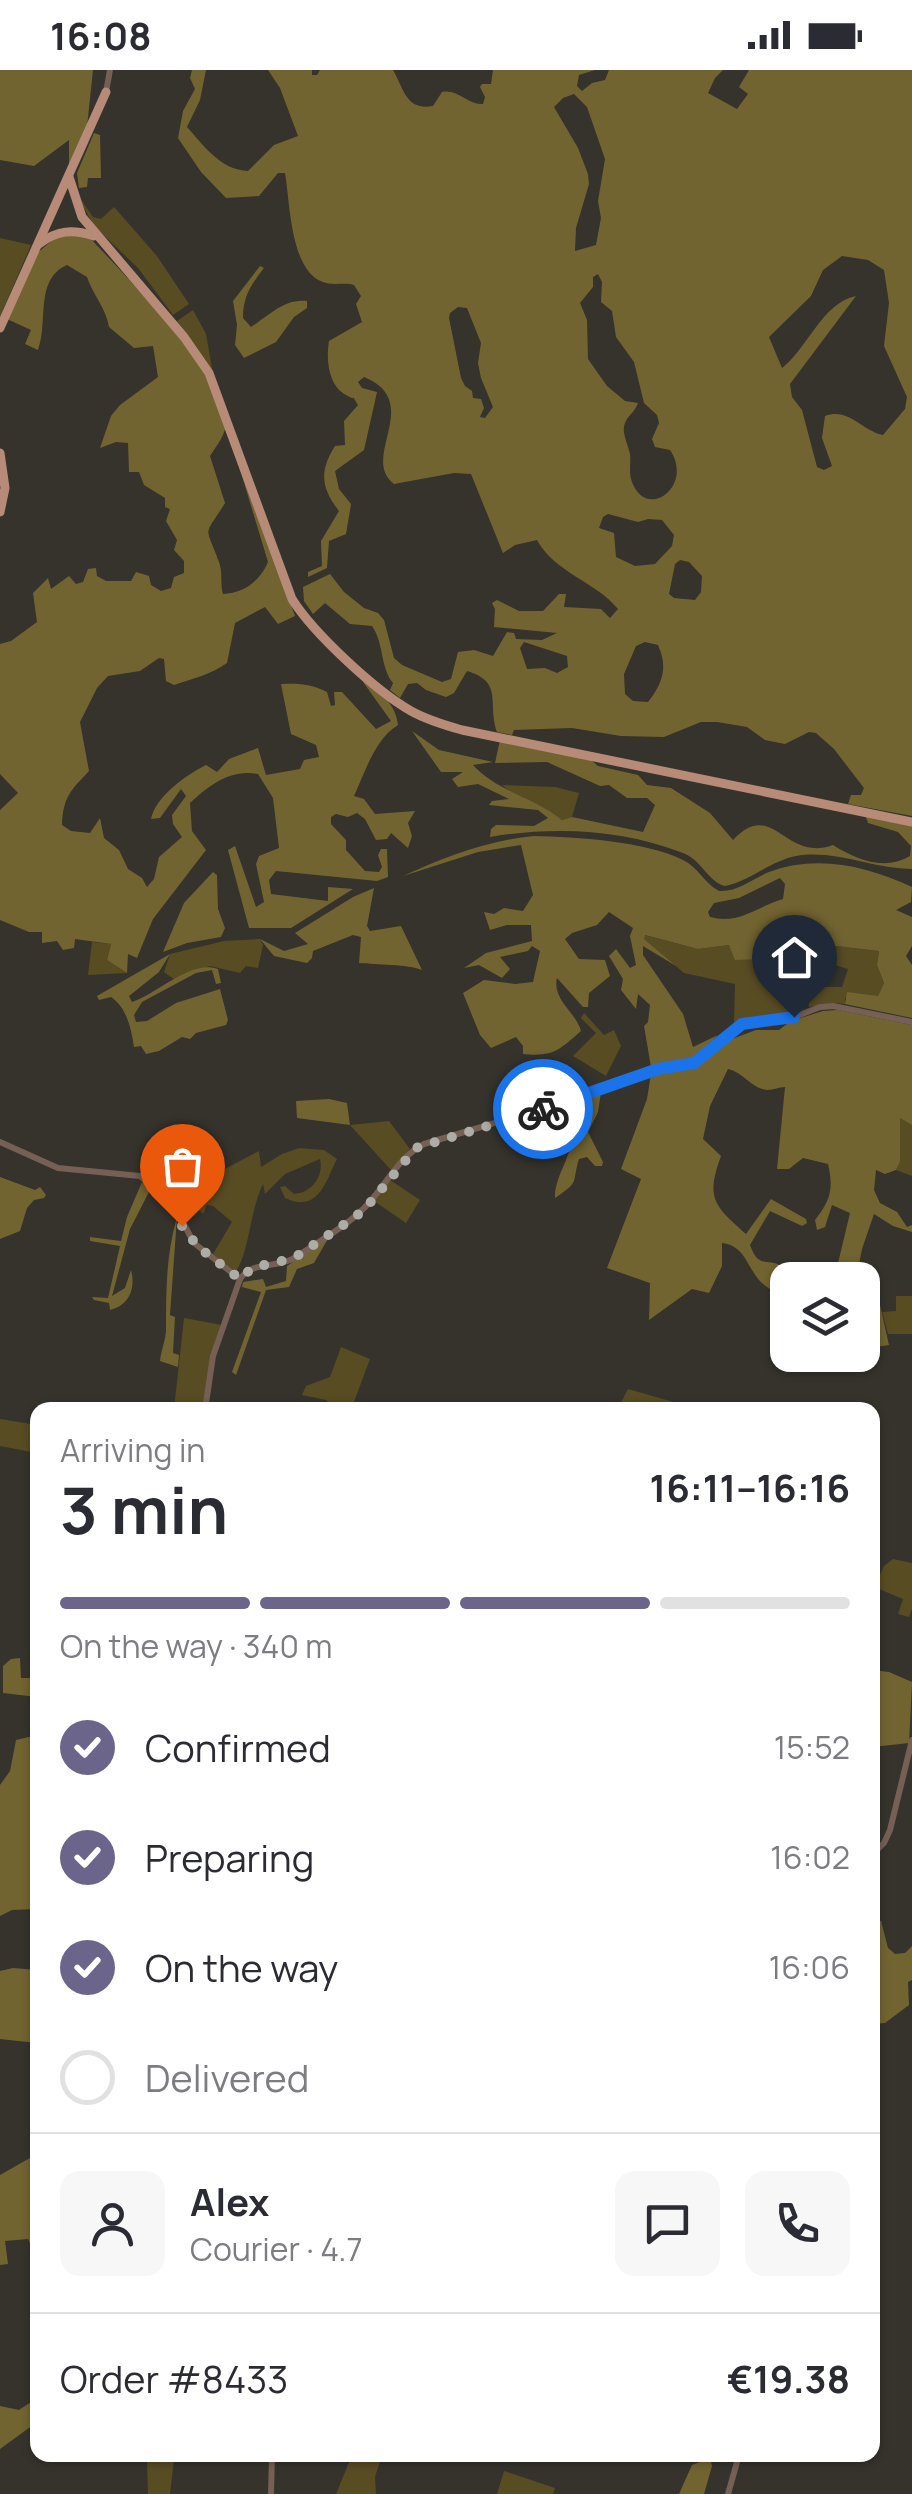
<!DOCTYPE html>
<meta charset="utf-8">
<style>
:root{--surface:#fff;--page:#f7f7f7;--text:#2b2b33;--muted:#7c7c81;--line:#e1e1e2;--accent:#6b648b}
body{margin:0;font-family:Manrope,sans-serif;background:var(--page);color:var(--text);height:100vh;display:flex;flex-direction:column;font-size:38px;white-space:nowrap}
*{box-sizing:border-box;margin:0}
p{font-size:32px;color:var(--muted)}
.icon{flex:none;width:55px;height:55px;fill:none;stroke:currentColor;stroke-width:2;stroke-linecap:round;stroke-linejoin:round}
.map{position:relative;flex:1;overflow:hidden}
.drawer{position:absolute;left:30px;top:1332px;width:850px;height:1060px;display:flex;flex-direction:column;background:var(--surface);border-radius:20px;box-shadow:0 2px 8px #0004}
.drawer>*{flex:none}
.fabs{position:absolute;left:770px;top:1192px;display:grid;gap:20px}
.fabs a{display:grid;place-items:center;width:110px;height:110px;border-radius:20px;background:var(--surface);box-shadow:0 2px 8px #0004;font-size:50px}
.pin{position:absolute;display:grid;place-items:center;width:85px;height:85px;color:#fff;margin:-102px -42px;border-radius:50% 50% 50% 0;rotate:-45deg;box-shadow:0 0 10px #0007}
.pin .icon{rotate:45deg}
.courier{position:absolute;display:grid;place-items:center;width:100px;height:100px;margin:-50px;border:8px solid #1a73e8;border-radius:50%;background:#fff;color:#222;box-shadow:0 2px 12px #0007}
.summary em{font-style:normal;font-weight:700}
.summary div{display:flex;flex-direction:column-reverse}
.summary{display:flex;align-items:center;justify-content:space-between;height:170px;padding:0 30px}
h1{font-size:65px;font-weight:700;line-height:75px}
.bar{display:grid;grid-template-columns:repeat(4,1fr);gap:15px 10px;align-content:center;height:120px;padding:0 30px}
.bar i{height:12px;border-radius:8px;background:var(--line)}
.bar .selected{background:var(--accent)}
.bar p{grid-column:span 4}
.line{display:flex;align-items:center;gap:25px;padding:0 30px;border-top:2px solid var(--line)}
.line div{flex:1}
.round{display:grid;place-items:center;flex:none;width:105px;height:105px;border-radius:20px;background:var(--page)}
ol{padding:0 30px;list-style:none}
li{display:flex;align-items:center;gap:30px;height:110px}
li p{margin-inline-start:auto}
li .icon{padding:10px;border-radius:50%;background:var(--accent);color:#fff;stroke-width:4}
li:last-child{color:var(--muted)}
li i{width:55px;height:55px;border:5px solid var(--line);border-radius:50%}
.status{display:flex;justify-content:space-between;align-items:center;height:70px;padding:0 50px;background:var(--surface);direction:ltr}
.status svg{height:28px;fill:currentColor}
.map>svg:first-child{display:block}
</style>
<div class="status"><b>16:08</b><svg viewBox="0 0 49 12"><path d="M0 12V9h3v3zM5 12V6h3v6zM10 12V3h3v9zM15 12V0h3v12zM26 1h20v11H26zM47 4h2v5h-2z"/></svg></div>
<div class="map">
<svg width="912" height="2424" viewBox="0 0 912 2424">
<rect width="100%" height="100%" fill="#35332c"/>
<g fill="#584c23">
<path d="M77 124 93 147 101 149 114 137 157 186 189 234 173 245 138 198 93 155Z"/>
<path d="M0 168 31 175 0 247Z"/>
<path d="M193 240 206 264 213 304 177 251Z"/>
<path d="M502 715 555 717 579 723 572 747 562 750C544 735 519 731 502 715Z"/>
<path d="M644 865 698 879 730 875 759 889V877L792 871 879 881 877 895 884 913 878 926 845 928V934L834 933 809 937 807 922 817 917H842L848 899 832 894 826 910H819L817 895H805L807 916 801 924 804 939 786 946 734 952 735 914 684 903 644 869Z"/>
<path d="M260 869 263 875 258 898 246 896 240 903 210 896 175 910 164 902 170 884 224 871Z"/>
<path d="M92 872 111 874 107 890 127 903 88 905Z"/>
<path d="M584 943 604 965 614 960 621 976 606 1006 573 986 596 963 581 948Z"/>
<path d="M899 1047 912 1055V1106L896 1100 900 1092Z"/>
<path d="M389 1051 410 1079 391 1100 350 1055Z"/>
<path d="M299 1078 324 1080 337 1089C326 1110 319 1144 285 1128L280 1117 285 1116 294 1124C312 1123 324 1106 320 1089L285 1104 265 1124 263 1114C250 1140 250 1179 236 1202L213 1184 232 1152 213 1136 207 1135 203 1144 196 1137 186 1155 179 1135 162 1120 177 1110 185 1120 259 1081 261 1097 282 1084Z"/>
<path d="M390 1110 420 1130 406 1153 374 1131Z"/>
<path d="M896 1226H912V1264H888L882 1242 896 1241Z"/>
<path d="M184 1248 222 1255 203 1340 174 1339Z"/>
<path d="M341 1277 370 1289 351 1340H329L331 1335 326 1330 302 1325 306 1316 330 1307Z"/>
<path d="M628 1319 677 1333 687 1340H617Z"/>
<path d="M0 1349 37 1355V1383L0 1376Z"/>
<path d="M893 1489 912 1493V1539L909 1547 898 1544 903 1529 874 1517 884 1496Z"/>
<path d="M158 2385H186L174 2390 170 2424H148L147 2390 158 2391Z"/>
<path d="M352 2385H382L375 2407 376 2424H336Z"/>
<path d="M504 2401 555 2418 553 2424H497Z"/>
</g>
<g fill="#726431" fill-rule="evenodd">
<path d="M0 0H93L87 57 69 97V70L34 96 0 90Z"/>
<path d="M192 0H206L200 30 187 57C204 76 221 100 248 101L274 75 298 66 280 18 268 0H312V5H317L320 0H393C404 19 406 41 433 36L442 22C459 19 467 35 483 34L485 27 480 17 482 14H491L493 0H595L579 5 577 16 582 21 592 13 605 10 609 0H723L715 8 708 23 737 39 748 24 739 17 749 0H912V746L848 734 851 725H861L864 718 834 679 816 663 809 662 785 674 765 670 747 657 717 652H701L664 667 621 666 572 658 514 660 512 665 497 662C487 633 504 612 467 601L454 623 446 627 426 620 417 613 408 614 400 628 390 620 393 613C380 597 384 573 372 556L350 554 325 533 313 544 304 531 303 517 330 504 344 522 364 538 378 543 384 550 394 588 402 595 442 612 451 609 458 582 474 580 493 586 507 562 514 563 516 569 542 570 557 563 494 557 495 539 492 533 497 530 519 541H543L559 524H566L564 537 601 539 610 548 618 539C596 512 554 502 537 470L515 475 503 483 471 404 454 403 394 414C359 388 425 332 364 307L358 312 362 318 377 322 364 380 335 401 339 419 351 434 346 464 329 471 327 498 308 507V502L322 496 321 471 339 441C321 418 319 401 335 376L345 375 344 351 358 335C349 321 359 333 346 325 328 315 326 289 329 271L362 252 356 234 361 226 354 215C344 212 333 216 323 212 290 201 290 131 285 103H278L259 126 226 128 201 102 178 68 183 41 195 19 190 8ZM574 24 587 37 605 89 598 131 601 148 596 175 575 181 576 158 589 114 588 104 578 78 554 37 563 28ZM842 186 868 190 884 200 889 233 884 276 907 327 905 339 883 365C862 361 849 337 825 346L822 368 832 396 824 400 817 397 802 340 792 327 790 314 856 226C822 233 808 278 782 298L769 267 811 226 823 200ZM598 204 602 212 601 232 612 241 616 267 634 292 644 333 657 345 659 353 652 369 655 377 670 380C695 417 644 453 631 409 629 400 631 392 630 384 628 374 621 362 625 353 628 345 635 342 638 333L625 331 607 316 588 289 587 250 580 233 593 217V207ZM458 237 467 238 481 273 478 293 481 308 493 337 485 348 480 347 484 338 481 329 473 328 472 321 465 316 461 308 449 248 450 243ZM608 444 638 452 648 449 662 450 674 465 672 476 655 494 635 496 616 487 614 463 599 458 603 447ZM680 490 689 492 702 506 701 522 695 530 674 528 669 524 675 494ZM524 572 567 586 568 597 557 603 545 598 527 599 520 578ZM645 572 658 575C668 597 663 613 648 632L633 631 625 624 624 604 636 576Z"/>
<path d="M94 63 100 65 101 108H88L87 117 79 118 77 103Z"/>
<path d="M80 165 92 170C123 204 234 314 225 359 223 368 215 378 210 386L225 433C203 469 205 453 219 492 223 503 220 514 223 524 244 523 260 511 268 492L229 363 295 546 278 554 265 537 235 553 227 593C212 604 192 609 174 615L166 611 164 589 159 588 140 601 108 606 97 618 80 652 89 701C71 720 63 727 62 755L71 761 90 763 100 748 104 768 119 780 128 799 142 808 147 817 154 809 159 787 182 767 173 754 172 745 186 726 181 719 160 748 151 749C156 726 186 705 206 695L217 702 229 689 258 678 266 705 300 699 304 690 319 687 316 675 291 664 281 614C299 613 311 614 327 622L331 636 335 635 334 622H342L376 659 391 651 363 612 365 609C380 622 396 634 398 655 375 669 365 702 354 726L364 729 375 744 415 741 408 753 412 766 408 778 391 763 387 769 376 770 365 749 357 743 348 747 336 744 331 747V754L346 770V780L365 801 379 802 382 797 378 785 381 779H387L388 807 377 811 276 801 269 810 271 824 328 831V817L353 819 291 858H249L228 780 235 776 256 837 264 832 256 794 259 786 279 778 273 728 258 704C230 699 210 715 190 733L192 761 206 780 153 849 137 888 128 884 127 903 107 890 111 874 75 869 74 878 63 880 57 871 42 873V862H29L0 850V740L18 723 0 704V574L11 571 37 552 33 523 48 508 51 519 69 506 76 514 83 512 88 499 96 498 97 506 106 511H131L136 502 149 506 151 515 161 521 171 518 174 507 184 503V491L174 480 177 470 166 451 170 439 165 437V428L144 415 139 402H129L128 373 116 372 100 378 111 346 120 335 158 307 153 276 134 278 109 257C106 238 93 225 87 207L67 195C34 210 49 251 38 280L25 274 31 260 7 249 36 184 56 167Z"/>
<path d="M260 196 264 198C251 215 243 226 243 248L251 257C268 246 285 228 307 231V238L294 247 276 272 244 288 235 275 237 255 233 231Z"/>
<path d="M412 661 439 680 493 692 473 695C496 721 536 728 562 750L572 747 643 762 655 735 647 728H627L609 715 600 716 547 692 495 693 500 670 586 686 598 696 638 705 647 715 671 718 710 743 733 770C773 727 784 793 833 775 857 790 884 801 910 786L911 776 898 762 868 753 865 745 912 755V799C873 799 835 779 796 786 770 791 750 811 725 816 707 811 702 790 683 783 622 759 554 756 490 767L491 759 496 755 534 756 548 748 538 740 489 735 492 731 509 729 478 714 458 717 452 709 463 702H441Z"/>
<path d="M534 766C576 767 645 771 683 790 698 797 704 813 719 821 738 822 752 809 769 802 817 784 867 796 912 817L911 832 896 840 912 847V876L906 886 912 895V948L845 934 847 922 878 926 884 913 877 895 879 881 793 871 760 877V889L735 890 729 875 698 879 645 865 644 869 676 896 643 876V885L683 944 693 977 718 965 692 990 651 997 644 956 648 952 650 935 638 924 636 939 621 920 623 909 609 886 616 879 630 898 636 895 630 866 633 858 609 842 597 855 572 863 565 869 579 889 605 890 610 906 589 923 588 937H583L557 908C552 930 576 942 581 961 559 980 554 987 523 984V976L516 967 491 978 480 965 463 923 484 910 515 914 533 912 540 881 532 876 528 881 500 887 510 899 502 908 479 895 464 898 486 883 532 871 531 855H507L490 860 484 842 494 844 504 838 523 841 533 825 521 775 478 782 403 806C445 787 488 770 534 766ZM780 808 785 814 783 829C758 836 739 855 710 847L708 842 714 833 739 828Z"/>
<path d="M213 802 217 805 218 839 225 858 221 867 187 873 163 882 184 833Z"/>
<path d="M374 818 367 856 370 861 401 856 422 900C407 894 378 895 359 893L361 867 353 865 313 881 312 888 307 893 274 886 260 869 284 881 308 874 295 863 353 827Z"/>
<path d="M170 884 159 902 129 926 132 932C157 924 191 889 218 899L221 913 216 914 212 900 196 903 142 932 134 945 136 952 147 951 176 933 220 919 228 950 226 955 196 963 190 969 182 967 159 981 146 984 141 976 134 977C131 958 127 938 111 927L99 930 97 926Z"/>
<path d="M838 940 912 955V1055L900 1048V1092L896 1100 885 1104 876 1100 874 1120 880 1133 897 1142 907 1157 912 1155V1162L893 1156 874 1144 862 1179 856 1210H834L850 1143 832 1135 825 1157 817 1160 815 1150C830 1131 834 1119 828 1094L803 1088 789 1099H777L785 1017C779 1017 774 1020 767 1020 752 1019 743 1002 728 999L710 1036 703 1069 721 1086C705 1129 715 1136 746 1164L771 1129 806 1149 807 1153 802 1156 770 1141 750 1175C759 1200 767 1187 783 1197 787 1201 790 1206 794 1210H788L787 1220 775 1223C769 1218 760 1213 756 1206 746 1192 742 1175 722 1173V1196L709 1223 692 1219 649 1250 650 1213 607 1198 641 1109 621 1099 647 1029 651 1004 689 999 705 990 724 972 756 960H779L791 951 823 941Z"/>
<path d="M601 1022 598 1042 588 1062 603 1092 602 1096H595L587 1087 579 1089C571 1115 581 1110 555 1128 554 1106 574 1085 571 1063L580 1055 590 1026Z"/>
<path d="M329 1029 347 1033 350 1055 297 1048 296 1031Z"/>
<path d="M0 1107 35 1120 40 1117 46 1125 44 1128 34 1130 27 1138 20 1161 0 1169Z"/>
<path d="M142 1112 151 1118 130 1159 112 1226 125 1218 131 1200C136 1219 129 1235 110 1240L109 1233 94 1230 92 1227 108 1228 120 1176 90 1171V1167L121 1171 127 1147Z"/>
<path d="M177 1147 170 1245 175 1247 173 1283 179 1285 178 1297 160 1291C161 1280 166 1270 166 1259 166 1221 166 1185 177 1147Z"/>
<path d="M329 1167 314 1193 297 1199 289 1217 266 1220 236 1305 232 1302 261 1222 242 1217 243 1212 263 1209 266 1217 286 1211 287 1196Z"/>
<path d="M875 1229 880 1235 889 1275 863 1279V1241Z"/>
<path d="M20 1588 21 1608H37V1627L3 1623V1596L11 1589Z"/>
<path d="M873 1600 889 1602 912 1612 909 1673 873 1677Z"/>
<path d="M37 1665 35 1731 37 1839 12 1840 0 1846V1715L10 1701 16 1670Z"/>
<path d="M875 1849 881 1851 888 1878 895 1884 905 1883 912 1876V1910L908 1912 909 1935 885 1953 873 1954 872 1851Z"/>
<path d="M13 1898 37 1900V1973L0 1969V1901Z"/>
<path d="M37 2084V2189L28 2169 5 2171 8 2194 0 2195V2105Z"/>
<path d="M31 2332 33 2355 0 2379V2336L19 2340Z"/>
<path d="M710 2388 712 2396 704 2424H679L692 2395Z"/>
</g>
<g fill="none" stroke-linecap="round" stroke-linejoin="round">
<g stroke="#766056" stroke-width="6">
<path d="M106 22 110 0"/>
<path d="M0 1072 58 1098 140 1106 174 1136 194 1173 240 1209"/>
<path d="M240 1209C253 1190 278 1199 296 1187 316 1173 342 1159 360 1142 384 1121 395 1089 424 1074L552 1036 658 999 687 996 742 954 789 949 820 937 833 936 912 952"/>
<path d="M205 1340 213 1286 240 1209"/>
<path d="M872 1785 884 1773 890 1760 912 1670"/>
<path d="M271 2424 272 2385"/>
<path d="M728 2424 739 2385"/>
</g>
<g stroke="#b78b77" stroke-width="9">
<path d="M69 107 82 147 184 267 209 303 292 529C314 564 376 621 411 641 427 650 444 655 462 660L912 752"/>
<path d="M39 174C57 160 73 159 94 166"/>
<path d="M0 258 106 22"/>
<path d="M0 383 5 418 0 442"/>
</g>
</g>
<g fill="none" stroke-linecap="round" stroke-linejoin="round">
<path stroke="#adaca6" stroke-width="10" stroke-dasharray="0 18" d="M182 1156 198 1177 240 1209 252 1198 294 1188 351 1150 364 1140 416 1078 543 1039"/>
<path stroke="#1a73e8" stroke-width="12" d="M543 1039 658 999 694 993 742 954 794 947"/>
</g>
</svg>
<div class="fabs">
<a><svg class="icon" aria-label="layers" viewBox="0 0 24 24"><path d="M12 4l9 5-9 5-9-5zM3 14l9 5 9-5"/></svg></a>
</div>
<div class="pin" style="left:182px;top:1156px;background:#ea580c"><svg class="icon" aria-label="bag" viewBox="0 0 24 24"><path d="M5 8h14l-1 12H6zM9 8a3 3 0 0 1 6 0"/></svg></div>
<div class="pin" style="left:794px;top:947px;background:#1f2937"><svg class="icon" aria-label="home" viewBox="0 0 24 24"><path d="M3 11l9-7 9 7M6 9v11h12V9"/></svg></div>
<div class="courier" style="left:543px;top:1039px"><svg class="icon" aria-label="bike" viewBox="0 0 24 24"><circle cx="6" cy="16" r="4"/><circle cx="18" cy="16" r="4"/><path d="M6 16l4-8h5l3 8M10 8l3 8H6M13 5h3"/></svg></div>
<section class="drawer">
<div class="summary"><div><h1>3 min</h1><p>Arriving in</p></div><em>16:11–16:16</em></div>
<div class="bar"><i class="selected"></i><i class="selected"></i><i class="selected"></i><i></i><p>On the way · 340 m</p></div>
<ol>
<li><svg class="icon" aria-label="check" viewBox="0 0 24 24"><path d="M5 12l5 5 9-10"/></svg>Confirmed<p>15:52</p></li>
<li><svg class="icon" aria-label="check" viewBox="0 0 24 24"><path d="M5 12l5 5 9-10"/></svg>Preparing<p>16:02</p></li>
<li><svg class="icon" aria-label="check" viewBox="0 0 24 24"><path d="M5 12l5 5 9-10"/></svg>On the way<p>16:06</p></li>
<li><i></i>Delivered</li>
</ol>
<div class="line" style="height:180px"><a class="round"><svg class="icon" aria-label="person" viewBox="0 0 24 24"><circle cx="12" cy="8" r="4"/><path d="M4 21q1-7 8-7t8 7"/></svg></a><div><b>Alex</b><p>Courier · 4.7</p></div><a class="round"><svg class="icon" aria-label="chat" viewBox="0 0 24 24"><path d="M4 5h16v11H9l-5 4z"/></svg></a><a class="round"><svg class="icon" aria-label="phone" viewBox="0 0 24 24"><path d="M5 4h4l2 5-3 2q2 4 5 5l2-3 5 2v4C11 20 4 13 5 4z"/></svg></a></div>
<div class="line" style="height:130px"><div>Order #8433</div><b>€19.38</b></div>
</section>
</div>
